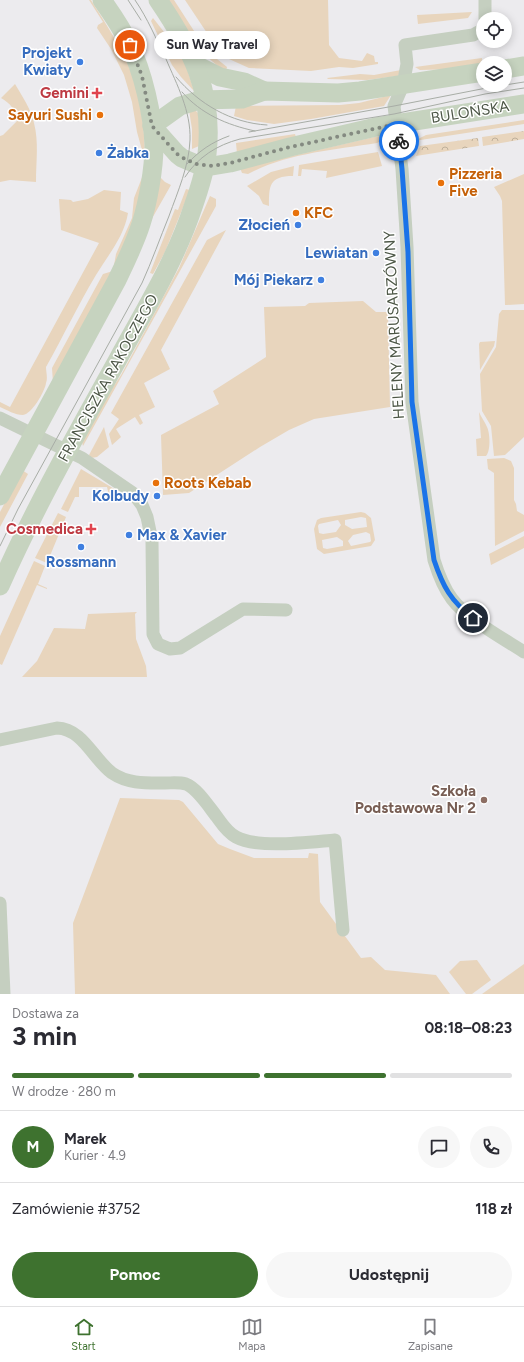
<!DOCTYPE html>
<html lang="pl">
<meta charset="utf-8">
<style>
:root{--surface:#fff;--page:#f7f7f7;--text:#2b2b33;--muted:#7c7c81;--line:#e1e1e2;--accent:#3e722f}
body{margin:0;font-family:Figtree,sans-serif;background:var(--page);color:var(--text);height:100vh;display:flex;flex-direction:column;font-size:15px;white-space:nowrap}
*{box-sizing:border-box;margin:0}
p{font-size:13px;color:var(--muted)}
.icon{flex:none;width:22px;height:22px;fill:none;stroke:currentColor;stroke-width:2;stroke-linecap:round;stroke-linejoin:round}
.map{position:relative;height:994px;overflow:hidden}
.panel{display:flex;flex-direction:column;background:var(--surface);flex:1}
.panel>*{flex:none}
.fabs{position:absolute;left:476px;top:12px;display:grid;gap:8px}
.fabs a{display:grid;place-items:center;width:36px;height:36px;border-radius:50%;background:var(--surface);box-shadow:0 2px 10px #0003;font-size:20px}
.pin{position:absolute;display:grid;place-items:center;width:34px;height:34px;color:#fff;margin:-17px;border:2px solid #fff;border-radius:50%;box-shadow:0 1px 4px #0007}
.courier{position:absolute;display:grid;place-items:center;width:40px;height:40px;margin:-20px;border:3px solid #1a73e8;border-radius:50%;background:#fff;color:#222;box-shadow:0 1px 5px #0007}
.bubble{position:absolute;height:28px;border-radius:14px;background:var(--surface);box-shadow:0 2px 10px #0003;font-size:13px;font-weight:700;line-height:28px;text-align:center}
.headline em{font-style:normal;font-weight:700}
.headline div{display:flex;flex-direction:column-reverse}
.headline{display:flex;align-items:center;justify-content:space-between;height:68px;padding:0 12px}
h1{font-size:26px;font-weight:700;line-height:30px}
.bar{display:grid;grid-template-columns:repeat(4,1fr);gap:6px 4px;align-content:center;height:48px;padding:0 12px}
.bar i{height:5px;border-radius:3px;background:var(--line)}
.bar .selected{background:var(--accent)}
.bar p{grid-column:span 4}
.line{display:flex;align-items:center;gap:10px;padding:0 12px;border-top:1px solid var(--line)}
.line div{flex:1}
.round{display:grid;place-items:center;flex:none;width:42px;height:42px;border-radius:21px;background:var(--page)}
.button{display:flex;gap:8px;margin-top:auto;padding:8px 12px}
.button a{flex:1;height:46px;border-radius:24px;background:var(--accent);color:#fff;font-size:16px;font-weight:700;line-height:46px;text-align:center}
.button a+a{background:var(--page);color:var(--text)}
.menu{display:flex;justify-content:space-around;align-items:center;height:56px;border-top:1px solid var(--line);background:var(--surface);font-size:11px;color:var(--muted)}
.menu a{display:grid;justify-items:center;gap:2px}
.menu .selected{color:var(--accent)}
.map>svg:first-child{display:block}
</style>
<div class="map">
<svg width="524" height="994" viewBox="0 0 524 994">
<defs>
<pattern id="forest-crowns" width="20" height="18" patternUnits="userSpaceOnUse"><rect width="20" height="18" fill="#e8d5bd"/><path d="M2 6a3 3 0 1 1 6 0M12 15a3 3 0 1 1 6 0" fill="none" stroke="#beb09b"/></pattern>
</defs>
<rect width="100%" height="100%" fill="#ecebee"/>
<g fill="#e8d5bd" fill-rule="evenodd">
<path d="M89 0H91C104 21 118 42 128 64 141 95 145 128 145 161L137 132 132 102 124 75 111 49 97 28 98 25 103 22Z"/>
<path d="M167 0H174L207 51 227 67 226 71C199 56 184 25 167 0Z"/>
<path d="M185 0H328L329 45 339 58 362 61 367 53 374 56 375 62H378V64L353 68 339 67 311 71 249 68 229 59 215 45Z"/>
<path d="M472 12 468 18 418 24 417 15Z"/>
<path d="M153 18 183 56 194 91 181 77 172 65 151 21Z"/>
<path d="M482 58V60L479 66 458 69 420 70 415 67Z"/>
<path d="M401 70 398 76 367 80 328 79 327 78 360 74 374 75Z"/>
<path d="M15 84C22 96 31 109 34 123 39 142 36 162 36 182L10 180 0 182V136L3 135 17 121C16 110 10 103 1 98Z"/>
<path d="M391 95 384 106 311 119 274 124 247 120 234 116 236 106 340 105 359 103Z"/>
<path d="M189 110 196 111 200 115 199 146 192 149V129Z"/>
<path d="M524 120V124L414 141 426 135Z"/>
<path d="M295 134 296 137 237 154 236 143Z"/>
<path d="M382 136 387 138 377 143C334 150 287 153 248 174L242 173 240 168 374 137Z"/>
<path d="M378 152 382 166 326 178 327 171 302 169 301 176H298L299 165Z"/>
<path d="M294 166 293 176C269 176 269 186 269 206L263 204 259 196 247 186 271 172Z"/>
<path d="M524 174V304L507 305H505L502 201 500 196 494 187Z"/>
<path d="M143 175 142 192 139 206 126 244 113 271 53 383 52 368 103 274 113 271 116 254 132 218 134 198Z"/>
<path d="M158 175 165 182 171 185 150 222Z"/>
<path d="M186 189 190 190 165 252 153 274 150 273 175 209 178 210Z"/>
<path d="M104 190 121 192 120 210 128 213C124 237 108 255 96 275 78 305 63 337 46 367 46 372 48 378 46 383 45 391 32 414 23 415 15 415 7 410 0 407V402L10 407 99 243 61 230 59 199 71 200 73 202 88 199Z"/>
<path d="M210 196 216 199V206L83 446 82 442 83 432 121 375 179 268Z"/>
<path d="M226 230 161 350 170 369 144 383 155 407 139 415 143 423 140 425 135 417 116 429 121 437 112 445 109 434 119 419 111 413 207 240Z"/>
<path d="M363 301 376 312H388L390 407 314 419 289 430 260 447 189 493 163 495 161 435 219 404 213 391 266 357 264 307 305 306 309 303Z"/>
<path d="M502 310H524V437L505 455 494 456 491 426 482 411 480 374 496 347 499 314Z"/>
<path d="M495 341 494 346 480 370 479 344 480 342Z"/>
<path d="M479 412C481 417 485 422 487 427 490 433 491 451 486 456H477L476 439 481 438Z"/>
<path d="M104 427 109 447 97 457 91 458 89 455Z"/>
<path d="M504 458 511 461 514 468V500L516 504 517 511 524 515V531L495 546 494 473 488 469 487 459Z"/>
<path d="M81 469 116 490V492L114 495H109L107 487H79V497H75L68 512 61 509Z"/>
<path d="M22 470 28 474 0 527V512Z"/>
<path d="M361 512 365 513 371 518 375 540 371 546 324 554 317 549 314 529 317 520 321 518ZM361 517 366 518 367 527 352 529 345 525V520ZM338 520 341 525 336 532 323 534 319 533 318 526 319 524ZM366 532 370 534 371 541 370 542 351 546 348 541 353 535ZM337 537 343 541V546L327 549 323 548 322 540Z"/>
<path d="M58 513 66 517 47 563 35 558Z"/>
<path d="M524 536V548L491 565 489 554Z"/>
<path d="M34 561 45 566 38 584 47 588V589L37 585 2 665 0 664V636Z"/>
<path d="M137 612 135 614 136 639 146 666 147 677H22L37 661 54 628 85 629 88 614Z"/>
<path d="M120 798 179 800 183 802 218 844 230 849 254 858H308L309 853 318 854 320 902 361 958 371 957 385 970 436 975 450 994H75L73 923Z"/>
<path d="M477 960 491 980 472 994H466L449 972 460 961Z"/>
<path d="M524 964V994H482Z"/>
</g>
<g fill="url(#forest-crowns)">
<path d="M524 131V139L483 146 482 137Z"/>
<path d="M478 138 479 146 416 156 420 146Z"/>
</g>
<g fill="none" stroke-linecap="round" stroke-linejoin="round">
<g stroke="#c5cfc0" stroke-width="13">
<path d="M485 19V0"/>
<path d="M483 28 482 30 473 35 405 45 407 64 403 85 394 106 402 169 407 247 412 402 434 560C438 573 443 587 452 599 466 618 504 639 524 652"/>
<path d="M0 418 82 458 133 493 142 505 147 517 152 541 153 634 158 644 170 649 180 648 243 609 286 610"/>
<path d="M0 740 57 728C83 729 93 759 112 773 128 784 146 783 165 783 172 783 179 782 186 784 197 788 209 807 217 817 222 824 227 832 236 837 258 849 310 842 335 840L343 930"/>
<path d="M0 903 4 994"/>
</g>
<g stroke="#c6d3bf" stroke-width="19">
<path d="M196 65 220 77 244 82 264 91"/>
<path d="M505 69 524 66"/>
<path d="M152 126 177 154 182 158 196 164 212 166 230 163 290 147 376 127 524 104"/>
<path d="M152 126 180 106 200 100 242 99 264 91 338 93 360 91 483 72"/>
<path d="M0 496 117 280C126 261 135 243 141 224 148 202 154 169 154 146 153 116 143 71 129 44 122 28 112 14 102 0"/>
<path d="M0 586C34 509 76 435 117 361 144 311 175 262 193 207 199 190 205 172 207 154 214 92 192 50 158 0"/>
</g>
<g stroke="#a8ada6" stroke-width="1">
<path d="M128 0 141 20"/>
<path d="M176 77C199 104 231 123 267 125"/>
<path d="M505 85 524 82"/>
<path d="M182 92C201 114 227 125 255 131"/>
<path d="M249 132 394 106 502 85"/>
<path d="M187 164C199 151 212 142 229 136"/>
<path d="M185 177C198 157 217 145 240 139L394 114 485 94 524 88"/>
<path d="M0 546 18 509 142 283C152 261 160 238 169 216 178 191 189 166 190 140 191 111 177 85 166 59 156 39 148 19 135 0"/>
</g>
</g>
<g fill="none" stroke-linecap="round" stroke-linejoin="round">
<path stroke="#848a81" stroke-width="4" stroke-dasharray="0 7.2" d="M130 45 142 76 152 126 177 154 185 159 196 164 212 166 230 163 290 147 397 124 399 141"/>
<path stroke="#1a73e8" stroke-width="5" d="M399 141 402 169 408 252 412 402 434 560C443 587 451 601 473 618"/>
</g>
<g fill="#3f7fe0" stroke="#fff" stroke-width="1.5">
<circle cx="80" cy="62" r="4"/>
<circle cx="99" cy="153" r="4"/>
<circle cx="298" cy="225" r="4"/>
<circle cx="376" cy="253" r="4"/>
<circle cx="321" cy="280" r="4"/>
<circle cx="157" cy="496" r="4"/>
<circle cx="129" cy="535" r="4"/>
<circle cx="81" cy="547" r="4"/>
</g>
<g fill="#e0444e" stroke="#fff" stroke-width="1.5">
<path d="M95 87h4v4h4v4h-4v4h-4v-4h-4v-4h4z"/>
<path d="M89 523h4v4h4v4h-4v4h-4v-4h-4v-4h4z"/>
</g>
<g fill="#e8710a" stroke="#fff" stroke-width="1.5">
<circle cx="100" cy="115" r="4"/>
<circle cx="441" cy="183" r="4"/>
<circle cx="296" cy="213" r="4"/>
<circle cx="156" cy="483" r="4"/>
</g>
<circle fill="#8d6e63" stroke="#fff" stroke-width="1.5" cx="484" cy="800" r="4"/>
<g text-anchor="middle" stroke-width="3" stroke-linejoin="round" paint-order="stroke">
<g font-size="15" font-weight="bold" fill="#366cbe" stroke="#fff" text-anchor="end">
<text x="72" y="58">Projekt<tspan x="72" dy="17">Kwiaty</tspan></text>
<text x="107" y="158" text-anchor="start">Żabka</text>
<text x="290" y="230">Złocień</text>
<text x="368" y="258">Lewiatan</text>
<text x="313" y="285">Mój Piekarz</text>
<text x="149" y="501">Kolbudy</text>
<text x="137" y="540" text-anchor="start">Max &amp; Xavier</text>
<text x="81" y="567" text-anchor="middle">Rossmann</text>
</g>
<g font-size="15" font-weight="bold" fill="#be3a42" stroke="#fff" text-anchor="end">
<text x="89" y="98">Gemini</text>
<text x="83" y="534">Cosmedica</text>
</g>
<g font-size="15" fill="#4c5646" stroke="#fff">
<text transform="translate(470 112) rotate(-9)" y="5">BULOŃSKA</text>
<text transform="translate(394 325) rotate(-93)" y="5">HELENY MARUSARZÓWNY</text>
<text transform="translate(108 378) rotate(-61)" y="5">FRANCISZKA RAKOCZEGO</text>
</g>
<g font-size="15" font-weight="bold" fill="#c56008" stroke="#fff" text-anchor="start">
<text x="92" y="120" text-anchor="end">Sayuri Sushi</text>
<text x="449" y="179">Pizzeria<tspan x="449" dy="17">Five</tspan></text>
<text x="304" y="218">KFC</text>
<text x="164" y="488">Roots Kebab</text>
</g>
<g font-size="15" font-weight="bold" fill="#785e54" stroke="#fff" text-anchor="end">
<text x="476" y="796">Szkoła<tspan x="476" dy="17">Podstawowa Nr 2</tspan></text>
</g>
</g>
</svg>
<div class="fabs">
<a><svg class="icon" aria-label="locate" viewBox="0 0 24 24"><circle cx="12" cy="12" r="6"/><path d="M12 2v4M12 18v4M2 12h4M18 12h4"/></svg></a>
<a><svg class="icon" aria-label="layers" viewBox="0 0 24 24"><path d="M12 4l9 5-9 5-9-5zM3 14l9 5 9-5"/></svg></a>
</div>
<div class="pin" style="left:130px;top:45px;background:#ea580c"><svg class="icon" aria-label="bag" viewBox="0 0 24 24"><path d="M5 8h14l-1 12H6zM9 8a3 3 0 0 1 6 0"/></svg></div>
<div class="pin" style="left:473px;top:618px;background:#1f2937"><svg class="icon" aria-label="home" viewBox="0 0 24 24"><path d="M3 11l9-7 9 7M6 9v11h12V9"/></svg></div>
<div class="courier" style="left:399px;top:141px"><svg class="icon" aria-label="bike" viewBox="0 0 24 24"><circle cx="6" cy="16" r="4"/><circle cx="18" cy="16" r="4"/><path d="M6 16l4-8h5l3 8M10 8l3 8H6M13 5h3"/></svg></div>
<div class="bubble" style="left:154px;top:31px;width:116px">Sun Way Travel</div>
</div>
<section class="panel">
<div class="headline"><div><h1>3 min</h1><p>Dostawa za</p></div><em>08:18–08:23</em></div>
<div class="bar"><i class="selected"></i><i class="selected"></i><i class="selected"></i><i></i><p>W drodze · 280 m</p></div>
<div class="line" style="height:72px"><b class="round" style="background:var(--accent);color:#fff">M</b><div><b>Marek</b><p>Kurier · 4.9</p></div><a class="round"><svg class="icon" aria-label="chat" viewBox="0 0 24 24"><path d="M4 5h16v11H9l-5 4z"/></svg></a><a class="round"><svg class="icon" aria-label="phone" viewBox="0 0 24 24"><path d="M5 4h4l2 5-3 2q2 4 5 5l2-3 5 2v4C11 20 4 13 5 4z"/></svg></a></div>
<div class="line" style="height:52px"><div>Zamówienie #3752</div><b>118 zł</b></div>
<div class="button"><a>Pomoc</a><a>Udostępnij</a></div>
</section>
<nav class="menu">
<a class="selected"><svg class="icon" aria-label="home" viewBox="0 0 24 24"><path d="M3 11l9-7 9 7M6 9v11h12V9"/></svg>Start</a>
<a><svg class="icon" aria-label="map" viewBox="0 0 24 24"><path d="M3 6l6-2 6 2 6-2v14l-6 2-6-2-6 2zM9 4v14M15 6v14"/></svg>Mapa</a>
<a><svg class="icon" aria-label="saved" viewBox="0 0 24 24"><path d="M7 4h10v16l-5-4-5 4z"/></svg>Zapisane</a>
</nav>
